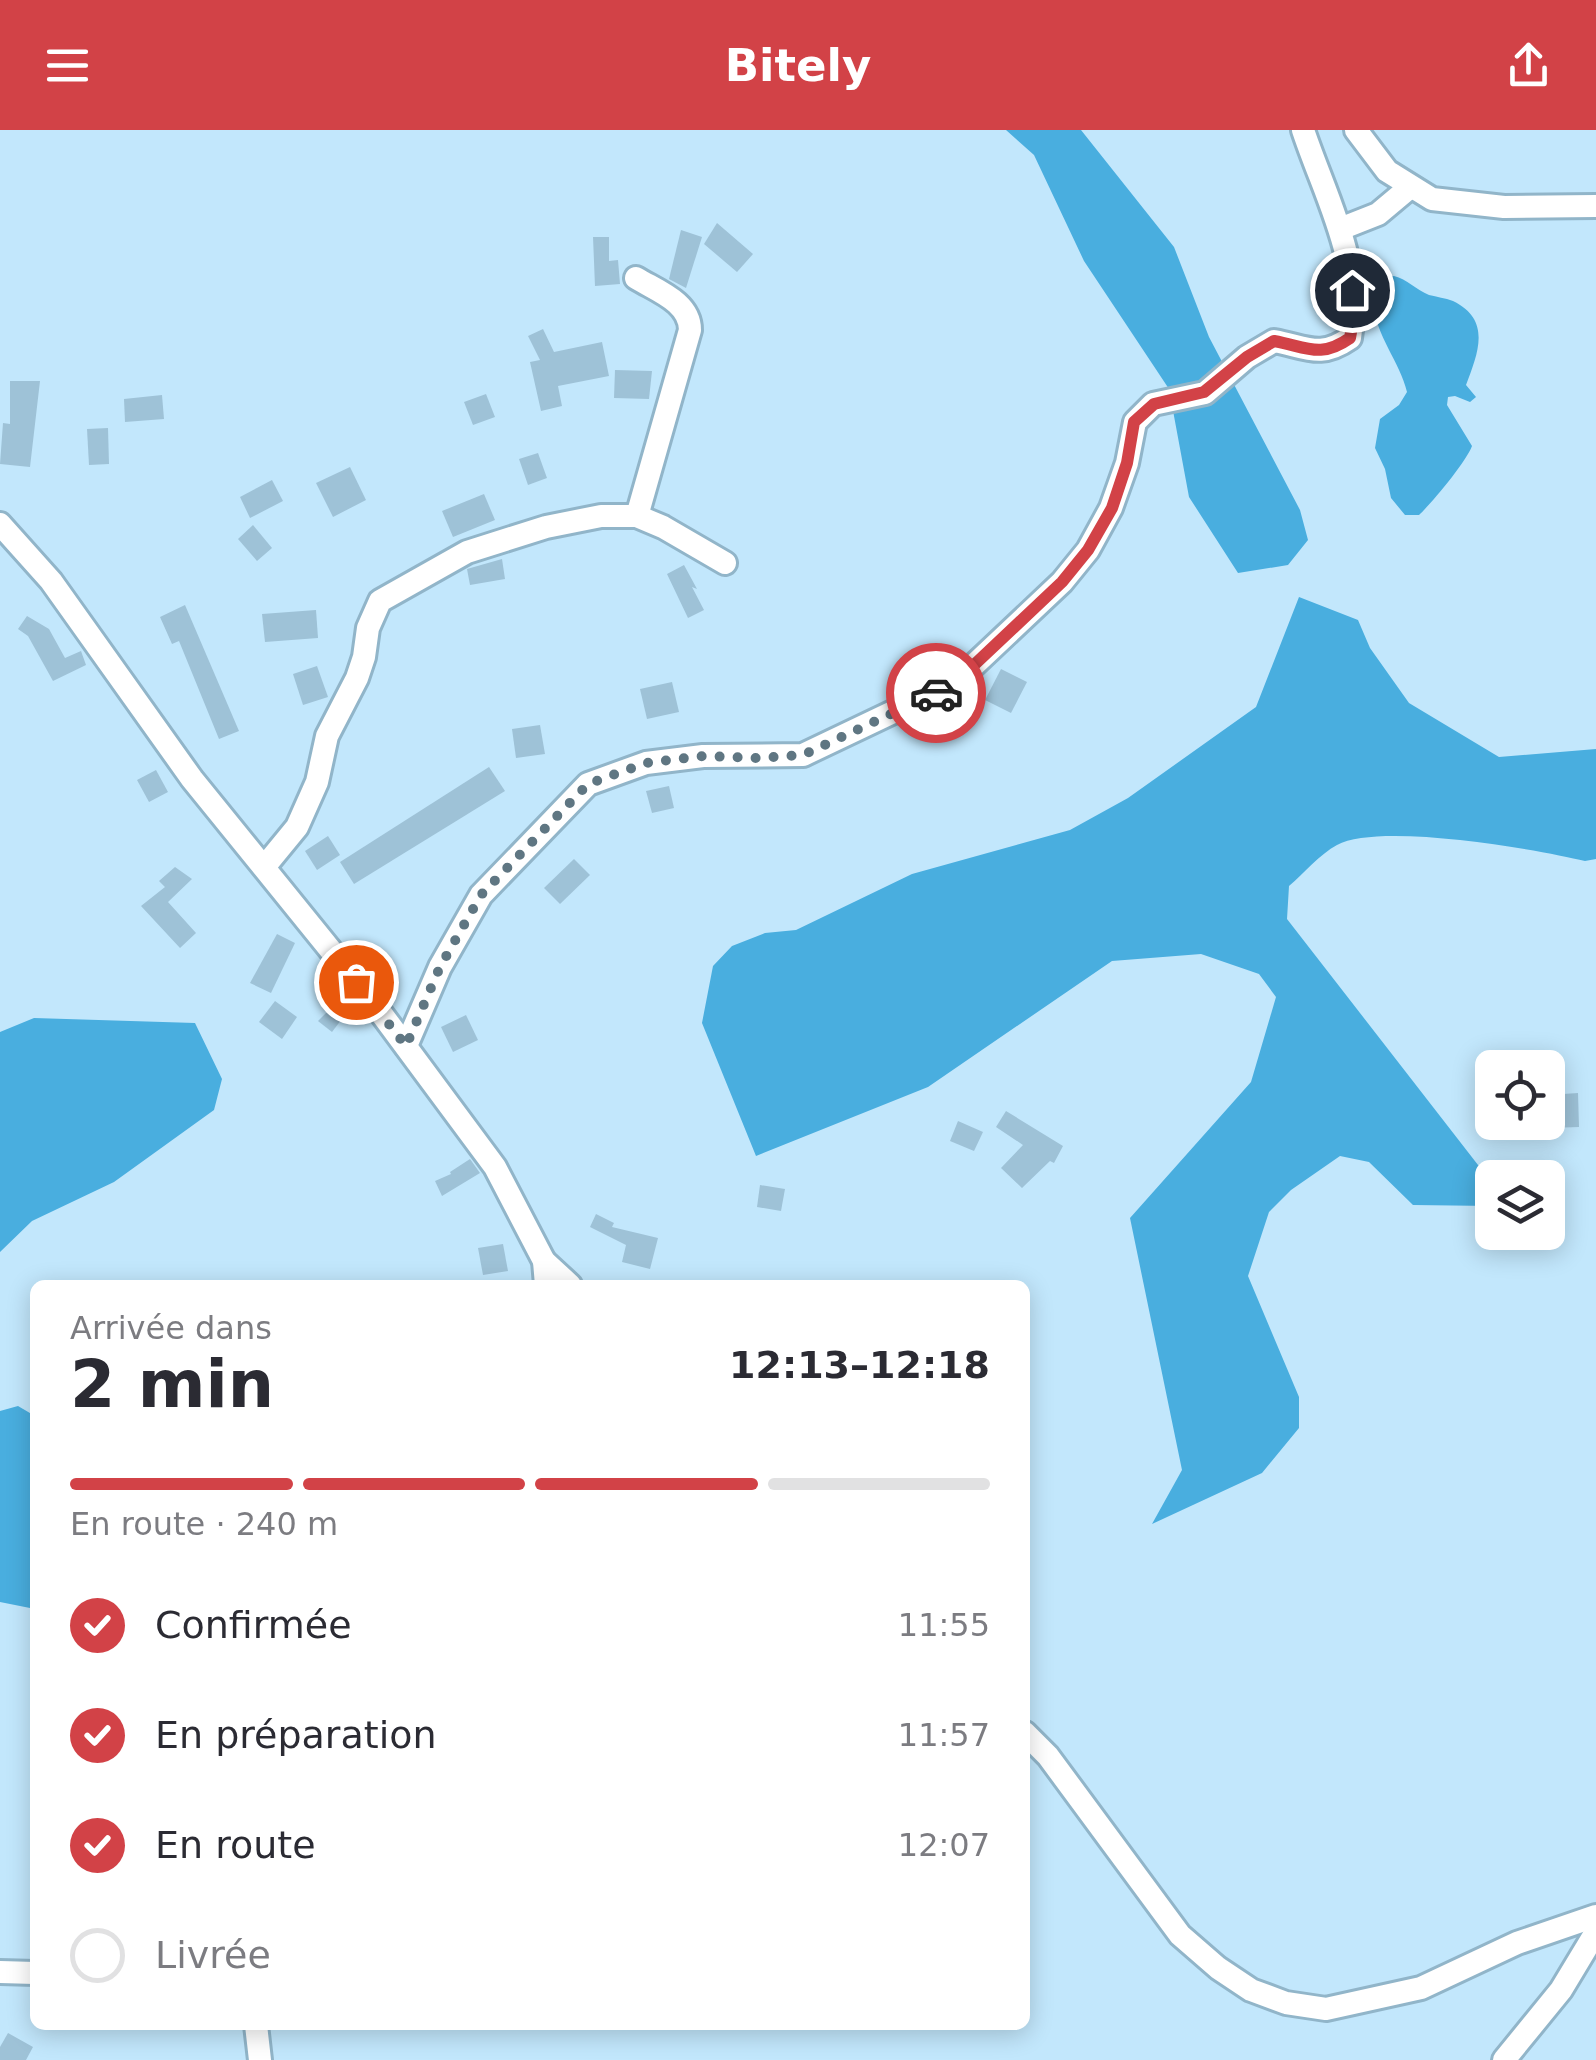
<!DOCTYPE html>
<html lang="fr">
<meta charset="utf-8">
<style>
:root{--surface:#fff;--page:#f7f7f7;--text:#2b2b33;--muted:#7c7c81;--line:#e1e1e2;--accent:#d24247}
body{margin:0;font-family:"DejaVu Sans",sans-serif;background:var(--page);color:var(--text);height:100vh;display:flex;flex-direction:column;font-size:38px;white-space:nowrap}
*{box-sizing:border-box;margin:0}
p{font-size:32px;color:var(--muted)}
.icon{flex:none;width:55px;height:55px;fill:none;stroke:currentColor;stroke-width:2;stroke-linecap:round;stroke-linejoin:round}
.map{position:relative;flex:1;overflow:hidden}
.details{position:absolute;left:30px;top:1150px;width:1000px;height:750px;display:flex;flex-direction:column;background:var(--surface);border-radius:15px;box-shadow:0 5px 25px #0003}
.details>*{flex:none}
.tools{position:absolute;left:1475px;top:920px;display:grid;gap:20px}
.tools a{display:grid;place-items:center;width:90px;height:90px;border-radius:15px;background:var(--surface);box-shadow:0 5px 25px #0003;font-size:50px}
.pin{position:absolute;display:grid;place-items:center;width:85px;height:85px;color:#fff;margin:-42px;border:5px solid #fff;border-radius:50%;box-shadow:0 2px 10px #0007}
.courier{position:absolute;display:grid;place-items:center;width:100px;height:100px;margin:-50px;border:8px solid #d24247;border-radius:50%;background:#fff;color:#222;box-shadow:0 2px 12px #0007}
.overview em{font-style:normal;font-weight:800}
.overview div{display:flex;flex-direction:column-reverse}
.overview{display:flex;align-items:center;justify-content:space-between;height:170px;padding:0 40px}
h1{font-size:65px;font-weight:800;line-height:75px}
.bar{display:grid;grid-template-columns:repeat(4,1fr);gap:15px 10px;align-content:center;height:120px;padding:0 40px}
.bar i{height:12px;border-radius:8px;background:var(--line)}
.bar .current{background:var(--accent)}
.bar p{grid-column:span 4}
ol{padding:0 40px;list-style:none}
li{display:flex;align-items:center;gap:30px;height:110px}
li p{margin-inline-start:auto}
li .icon{padding:10px;border-radius:50%;background:var(--accent);color:#fff;stroke-width:4}
li:last-child{color:var(--muted)}
li i{width:55px;height:55px;border:5px solid var(--line);border-radius:50%}
header{display:flex;justify-content:space-between;align-items:center;height:130px;padding:0 40px;background:var(--accent);color:#fff;font-size:45px;font-weight:800}
.map>svg:first-child{display:block}
</style>
<header><svg class="icon" aria-label="menu" viewBox="0 0 24 24"><path d="M4 6h16M4 12h16M4 18h16"/></svg>Bitely<svg class="icon" aria-label="share" viewBox="0 0 24 24"><path d="M12 15V3M7 8l5-5 5 5M5 13v7h14v-7"/></svg></header>
<div class="map">
<svg width="1596" height="1930" viewBox="0 0 1596 1930">
<rect width="100%" height="100%" fill="#c2e7fc"/>
<g fill="#49aedf">
<path d="M1006 0H1081L1174 117 1209 207 1300 380 1308 410 1288 435 1238 443 1189 367 1169 259 1084 131 1034 25Z"/>
<path d="M1394 146C1407 149 1416 160 1429 165 1437 167 1445 168 1453 171 1492 190 1478 223 1466 255L1476 267 1470 272 1455 266 1448 267 1447 275 1472 316C1466 332 1432 373 1419 385H1405L1391 368 1385 339 1375 318 1380 289 1399 275 1407 262C1398 222 1354 183 1386 147Z"/>
<path d="M1299 467 1358 490 1370 518 1409 573 1499 627 1596 619V729L1585 731C1536 719 1379 692 1337 715 1320 724 1304 743 1289 756L1287 789 1492 1053V1076L1413 1075 1369 1032 1340 1026 1291 1060 1269 1082 1248 1146 1299 1267V1298L1262 1343 1152 1394 1182 1340 1130 1088 1251 952 1276 867 1259 844 1201 824 1112 831 928 957 756 1026 702 893 713 836 732 816 765 803 796 800 912 744 1070 700 1128 668 1256 577Z"/>
<path d="M34 888 195 893 222 949 214 980 114 1052 32 1091 0 1122V902Z"/>
<path d="M18 1276 35 1286V1479L0 1472V1281Z"/>
</g>
<g fill="#9ec2d7">
<path d="M717 93 753 124 737 142 704 114Z"/>
<path d="M681 100 702 107 686 158 669 149Z"/>
<path d="M593 107H609V131L618 130 620 154 595 156Z"/>
<path d="M543 199 554 222 602 212 609 246 558 256 562 276 541 281 530 232 540 230 528 206Z"/>
<path d="M615 240 652 241 649 269 614 268Z"/>
<path d="M10 251H40L30 337 0 334 3 293 10 294Z"/>
<path d="M486 264 495 287 473 295 464 272Z"/>
<path d="M162 265 164 289 125 292 124 269Z"/>
<path d="M108 298 109 334 89 335 87 299Z"/>
<path d="M538 323 547 348 528 355 519 329Z"/>
<path d="M350 337 366 370 333 387 316 353Z"/>
<path d="M272 350 283 371 250 388 240 367Z"/>
<path d="M484 364 495 390 453 407 442 381Z"/>
<path d="M253 395 272 418 257 431 238 409Z"/>
<path d="M502 429 505 449 470 455 467 439Z"/>
<path d="M684 435 697 459 692 457 704 480 688 488 667 444Z"/>
<path d="M185 475 239 601 219 609 179 511 172 514 160 487Z"/>
<path d="M316 480 318 508 265 512 262 484Z"/>
<path d="M27 486 49 499 65 528 81 521 86 535 53 551 28 506 18 499Z"/>
<path d="M317 536 328 567 303 575 293 544Z"/>
<path d="M1001 539 1027 552 1011 583 985 570Z"/>
<path d="M672 552 679 582 647 589 640 559Z"/>
<path d="M540 595 545 624 516 628 512 599Z"/>
<path d="M489 637 505 661 354 754 340 732Z"/>
<path d="M156 640 168 662 149 672 137 650Z"/>
<path d="M669 656 674 678 652 683 646 661Z"/>
<path d="M328 706 340 725 317 740 305 721Z"/>
<path d="M574 729 590 745 560 774 544 758Z"/>
<path d="M175 737 192 749 168 772 196 803 180 818 141 776 165 757 159 751Z"/>
<path d="M277 804 295 813 271 863 250 853Z"/>
<path d="M346 863 354 873 332 902 318 891Z"/>
<path d="M275 871 297 887 282 909 259 892Z"/>
<path d="M466 885 478 910 453 922 441 897Z"/>
<path d="M1578 963 1579 997 1548 998V965Z"/>
<path d="M1006 981 1063 1016 1054 1033 1050 1031 1022 1058 1001 1038 1023 1015 996 997Z"/>
<path d="M958 991 983 1002 974 1021 950 1011Z"/>
<path d="M470 1029 480 1043 442 1066 435 1051 451 1044 450 1042Z"/>
<path d="M760 1055 785 1059 781 1081 757 1077Z"/>
<path d="M596 1084 614 1093 612 1097 658 1108 650 1139 622 1132 626 1115 590 1097Z"/>
<path d="M503 1114 508 1141 483 1145 478 1118Z"/>
<path d="M8 1903 33 1917 26 1930H0V1917Z"/>
</g>
<g fill="none" stroke-linecap="round" stroke-linejoin="round">
<defs>
<g id="minor">
<path d="M1356 0 1387 41 1432 69 1504 77 1596 76"/>
<path d="M1340 99 1378 84 1409 58"/>
<path d="M636 148C657 161 690 172 690 200L637 386"/>
<path d="M0 394 51 451 192 649 375 875 495 1037 544 1131 546 1155"/>
<path d="M265 736 297 697 317 652 327 606 357 548 364 527 368 498 380 471 467 422 546 397 601 386H637L663 397 725 433"/>
<path d="M406 916 440 837 481 765 588 654 646 633 703 626 803 625 956 552 1062 452 1088 420 1111 378 1127 333 1135 292 1153 274 1205 263 1247 227 1274 211C1307 217 1320 229 1350 208 1363 132 1326 69 1303 0"/>
<path d="M544 1131 570 1155"/>
<path d="M1025 1603 1048 1626 1180 1805 1218 1838 1251 1860 1286 1873 1326 1879 1421 1858 1517 1813 1596 1786"/>
<path d="M0 1842 35 1843"/>
<path d="M256 1895 260 1930"/>
<path d="M1504 1930 1561 1860 1596 1802"/>
</g>
</defs>
<use href="#minor" stroke="#91b5c9" stroke-width="28"/>
<use href="#minor" stroke="#fff" stroke-width="22"/>
</g>
<g fill="none" stroke-linecap="round" stroke-linejoin="round">
<path stroke="#5f7682" stroke-width="10" stroke-dasharray="0 18" d="M356 852 406 916 440 837 481 765 588 654 646 633 703 626 758 628 803 625 936 563"/>
<path stroke="#d24247" stroke-width="12" d="M936 563 956 552 1062 452 1088 420 1112 378 1127 333 1134 292 1154 274 1204 262 1247 227 1274 211C1307 217 1320 229 1350 208L1354 185 1352 160"/>
</g>
</svg>
<div class="tools">
<a><svg class="icon" aria-label="locate" viewBox="0 0 24 24"><circle cx="12" cy="12" r="6"/><path d="M12 2v4M12 18v4M2 12h4M18 12h4"/></svg></a>
<a><svg class="icon" aria-label="layers" viewBox="0 0 24 24"><path d="M12 4l9 5-9 5-9-5zM3 14l9 5 9-5"/></svg></a>
</div>
<div class="pin" style="left:356px;top:852px;background:#ea580c"><svg class="icon" aria-label="bag" viewBox="0 0 24 24"><path d="M5 8h14l-1 12H6zM9 8a3 3 0 0 1 6 0"/></svg></div>
<div class="pin" style="left:1352px;top:160px;background:#1f2937"><svg class="icon" aria-label="home" viewBox="0 0 24 24"><path d="M3 11l9-7 9 7M6 9v11h12V9"/></svg></div>
<div class="courier" style="left:936px;top:563px"><svg class="icon" aria-label="car" viewBox="0 0 24 24"><path d="M5 17H2v-5l4-1 3-4h7l3 4 3 1v5h-3M9 17h6M6 11h13"/><circle cx="7" cy="17" r="2"/><circle cx="17" cy="17" r="2"/></svg></div>
<section class="details">
<div class="overview"><div><h1>2 min</h1><p>Arrivée dans</p></div><em>12:13–12:18</em></div>
<div class="bar"><i class="current"></i><i class="current"></i><i class="current"></i><i></i><p>En route · 240 m</p></div>
<ol>
<li><svg class="icon" aria-label="check" viewBox="0 0 24 24"><path d="M5 12l5 5 9-10"/></svg>Confirmée<p>11:55</p></li>
<li><svg class="icon" aria-label="check" viewBox="0 0 24 24"><path d="M5 12l5 5 9-10"/></svg>En préparation<p>11:57</p></li>
<li><svg class="icon" aria-label="check" viewBox="0 0 24 24"><path d="M5 12l5 5 9-10"/></svg>En route<p>12:07</p></li>
<li><i></i>Livrée</li>
</ol>
</section>
</div>
